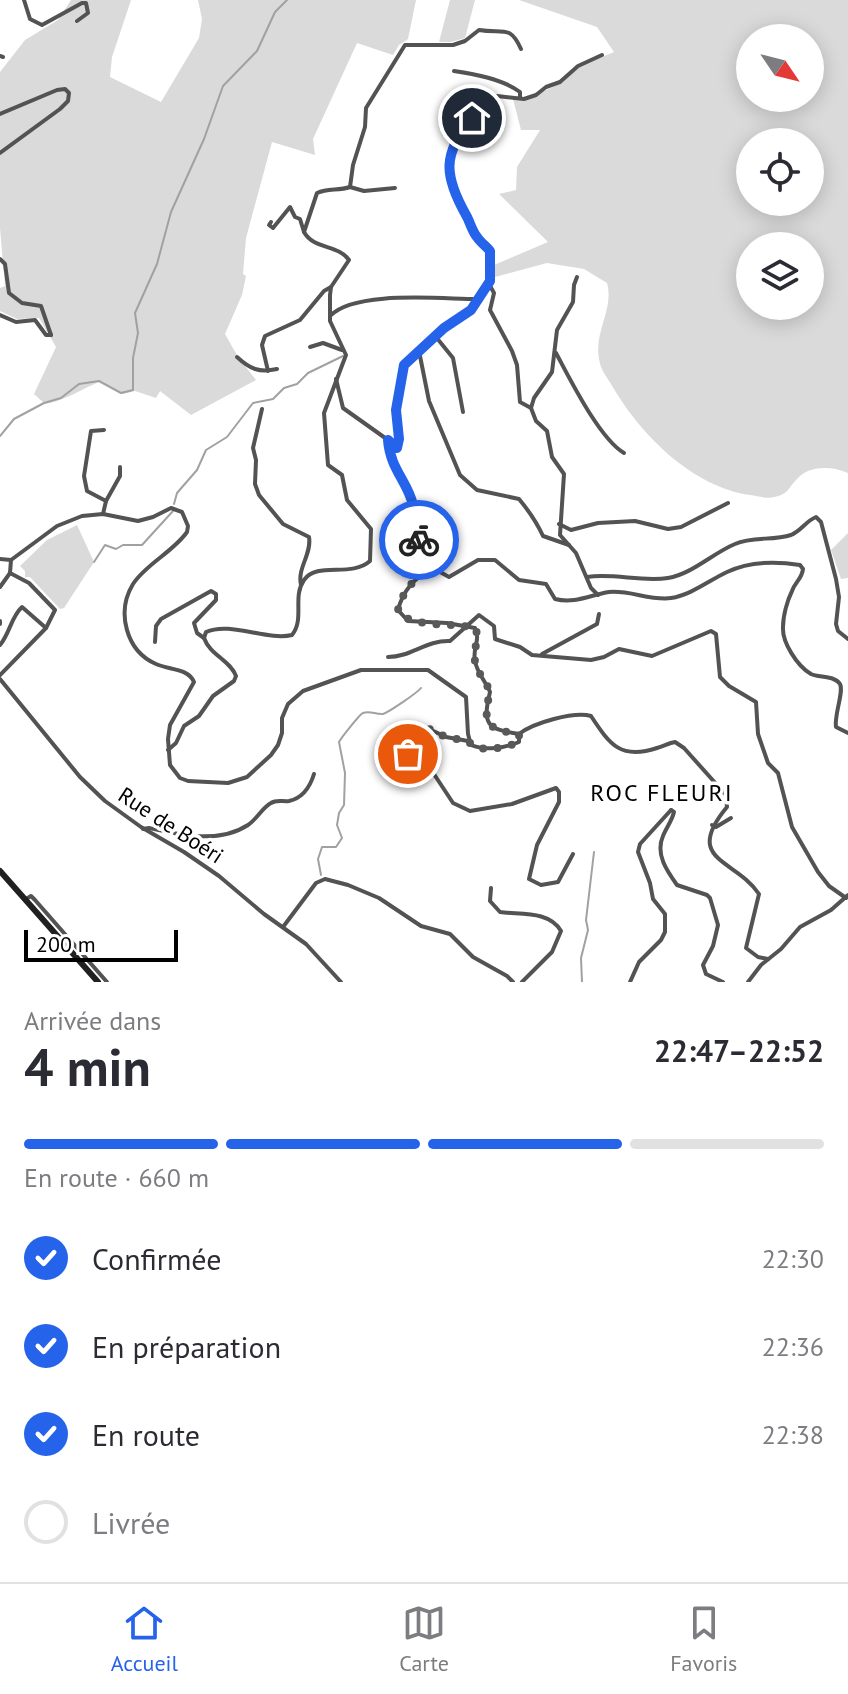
<!DOCTYPE html>
<html lang="fr">
<meta charset="utf-8">
<style>
:root{--surface:#fff;--page:#f7f7f7;--text:#2b2b33;--muted:#7c7c81;--line:#e1e1e2;--accent:#2563eb}
body{margin:0;font-family:"PT Sans",sans-serif;background:var(--page);color:var(--text);height:100vh;display:flex;flex-direction:column;font-size:30px;white-space:nowrap}
*{box-sizing:border-box;margin:0}
p{font-size:26px;color:var(--muted)}
.icon{flex:none;width:44px;height:44px;fill:none;stroke:currentColor;stroke-width:2;stroke-linecap:round;stroke-linejoin:round}
.map{position:relative;height:982px;overflow:hidden}
.details{display:flex;flex-direction:column;background:var(--surface);flex:1}
.details>*{flex:none}
.needle{width:52px;rotate:125deg}
.tools{position:absolute;left:736px;top:24px;display:grid;gap:16px}
.tools a{display:grid;place-items:center;width:88px;height:88px;border-radius:50%;background:var(--surface);box-shadow:0 4px 20px #0003;font-size:40px}
.scale{position:absolute;left:24px;bottom:20px;width:154px;box-sizing:border-box;padding-left:8px;border:4px solid #000;border-top:0;font-size:22px;line-height:28px;white-space:nowrap;color:#000;-webkit-text-stroke:6px #fff;paint-order:stroke}
.pin{position:absolute;display:grid;place-items:center;width:68px;height:68px;color:#fff;margin:-34px;border:4px solid #fff;border-radius:50%;box-shadow:0 2px 8px #0007}
.courier{position:absolute;display:grid;place-items:center;width:80px;height:80px;margin:-40px;border:6px solid #2563eb;border-radius:50%;background:#fff;color:#222;box-shadow:0 2px 10px #0007}
.head em{font-style:normal;font-weight:600}
.head div{display:flex;flex-direction:column-reverse}
.head{display:flex;align-items:center;justify-content:space-between;height:136px;padding:0 24px}
h1{font-size:52px;font-weight:600;line-height:60px}
.bar{display:grid;grid-template-columns:repeat(4,1fr);gap:12px 8px;align-content:center;height:96px;padding:0 24px}
.bar i{height:10px;border-radius:6px;background:var(--line)}
.bar .current{background:var(--accent)}
.bar p{grid-column:span 4}
ol{padding:0 24px;list-style:none}
li{display:flex;align-items:center;gap:24px;height:88px}
li p{margin-inline-start:auto}
li .icon{padding:8px;border-radius:50%;background:var(--accent);color:#fff;stroke-width:4}
li:last-child{color:var(--muted)}
li i{width:44px;height:44px;border:4px solid var(--line);border-radius:50%}
.menu{display:flex;justify-content:space-around;align-items:center;height:112px;border-top:2px solid var(--line);background:var(--surface);font-size:22px;color:var(--muted)}
.menu a{display:grid;justify-items:center;gap:4px}
.menu .current{color:var(--accent)}
.map>svg:first-child{display:block}
</style>
<div class="map">
<svg width="848" height="982" viewBox="0 0 848 982">
<rect width="100%" height="100%" fill="#fff"/>
<g fill="#dadada" fill-rule="evenodd">
<path d="M71 0H131L112 57 110 77 161 102 199 38 202 19 198 0H416L408 39 399 45 393 55 357 43 313 139 315 155 272 142 246 238 243 274 246 276 242 295 225 334 238 357 256 380 191 415 160 391 156 398 135 391 123 394 101 381C82 389 64 401 45 404L34 394 56 347 39 318 17 319 0 311V288L5 286 0 228V72L25 40 58 20Z"/>
<path d="M450 0H475L465 38 451 42H439Z"/>
<path d="M519 0H848V473C832 466 809 465 797 479 788 488 788 495 774 497 766 499 758 496 750 495 693 487 642 436 614 389 610 382 604 374 601 367 590 334 615 312 607 283L584 269 547 263 495 277 494 265 548 242 499 194 516 190 517 167 540 130H521L513 99 524 100 562 83 580 66 614 52 597 27ZM750 38H810V98H750ZM750 142H810V202H750ZM750 246H810V306H750Z"/>
<path d="M77 525 94 562 64 608 60 609 30 577H25V571L20 566 47 540Z"/>
<path d="M848 533V578L841 579 831 550Z"/>
</g>
<g fill="none" stroke-linecap="round" stroke-linejoin="round">
<g stroke="#a1a1a1" stroke-width="2">
<path d="M0 436 14 419 44 403 61 398 79 384 99 381 121 393 133 390V358L138 333 135 313 157 264 171 212 204 139 223 86 257 51 275 12 287 0"/>
<path d="M174 504 177 493 197 470 206 450 227 437 253 403 273 399 284 388 297 384 308 373 343 356"/>
<path d="M94 562 105 545 116 549 123 545H142L173 511"/>
<path d="M321 875 318 859 322 847H336L342 838 337 825 339 813 344 805 345 773 339 742C341 738 360 714 363 713 370 710 376 715 383 714 389 712 417 693 421 688"/>
<path d="M582 982 581 958 588 930 586 920 594 852"/>
</g>
<g stroke="#535353" stroke-width="4">
<path d="M24 0 30 19 42 25 82 3H86L88 13 77 21"/>
<path d="M0 56 3 57"/>
<path d="M454 71C474 74 503 79 520 92V97"/>
<path d="M0 114 57 90 65 89 69 93 68 101 60 109 0 153"/>
<path d="M350 187 353 165 365 127 366 108 405 45H453L465 41 479 30C503 34 510 24 521 49"/>
<path d="M350 187 364 191 395 188"/>
<path d="M271 222 269 225 273 228 290 207 295 217 300 219 304 232"/>
<path d="M0 259 5 264 9 293 22 303 41 306 51 335"/>
<path d="M577 277 574 285 573 302 557 330 552 372 534 398 531 408 536 421 547 431 552 457 564 474 560 535 576 553 591 588 598 595"/>
<path d="M0 315 16 322 35 320 46 335H51"/>
<path d="M330 316C354 290 441 299 477 299"/>
<path d="M436 337 453 358 463 412"/>
<path d="M310 347 323 343 342 350"/>
<path d="M419 351 429 401 460 475 477 490 519 499C529 511 537 523 543 536L569 545"/>
<path d="M556 353C570 379 599 438 624 453"/>
<path d="M237 357C250 369 259 373 277 369"/>
<path d="M268 371 262 345 265 336 300 320 324 291 331 287"/>
<path d="M336 379 343 408 388 440 390 457 412 502V530L433 568"/>
<path d="M531 408 520 402 517 365 512 351 490 310 494 293 489 284 492 267 490 251 477 238 457 200 452 189 448 165 454 142 461 131 497 96 524 99 536 95 546 87 560 82 578 66 602 55"/>
<path d="M262 409 253 448 256 460 255 484 259 495 283 524 309 537C312 554 297 568 301 585"/>
<path d="M389 442 397 448 399 439 396 410 404 365 444 328 471 310 489 284"/>
<path d="M106 501 120 476V467"/>
<path d="M103 514 106 501 87 491 84 476 91 431 104 430"/>
<path d="M559 524 571 530 598 523 635 521 668 529 681 527 728 503"/>
<path d="M0 559 11 560 57 526 82 516 103 514 138 521 153 517 171 508 182 512 188 526 187 532C173 552 146 564 133 584 116 612 126 651 156 664 169 670 188 668 194 682L170 725 168 739 170 765 180 778 188 781 228 783 247 777 271 755 278 745 282 733V718L288 704 303 691 361 670H428L466 697 468 734 471 745C485 751 505 748 519 742V734C487 729 482 725 490 692 486 682 477 673 475 661 472 649 481 640 475 628L447 623 408 621 398 610C403 590 415 577 433 568"/>
<path d="M433 568 449 577 478 560H495L519 580 546 584 555 599C575 604 590 595 609 592 630 590 651 601 671 598 691 595 708 581 727 572 750 561 775 561 800 565L803 569C802 579 795 582 792 591 787 601 783 616 783 627 782 642 797 666 811 674 819 678 834 675 840 684 844 692 834 715 836 727L848 733"/>
<path d="M587 577C614 573 641 582 668 578 692 574 713 553 735 544 752 536 773 541 791 535 801 531 806 521 816 517L821 522 836 579 839 597 836 624 838 631 848 639"/>
<path d="M0 587 10 573 11 560"/>
<path d="M0 621V624"/>
<path d="M155 642 156 626 161 619 211 591 216 594V600L194 623 197 633 204 638"/>
<path d="M0 645C10 633 11 617 22 607L46 628"/>
<path d="M542 654 597 624 599 614"/>
<path d="M388 657C411 657 426 640 450 641L479 615 494 626 495 639 520 647 532 655 591 660 604 657 619 649 652 656 711 631 716 634 720 677 729 686 756 702 758 734 768 763 778 773 792 827 818 872 829 886 846 898"/>
<path d="M0 675 46 628 55 610 29 583 10 573"/>
<path d="M0 679 80 777 105 801 141 827 184 852 219 876 264 914 306 944 341 982"/>
<path d="M519 734C533 723 574 711 591 716 610 745 621 760 657 748 664 746 669 743 675 742L684 748 726 795 727 807C682 861 736 859 759 894L746 948 758 957 768 959"/>
<path d="M468 741 446 737 429 729 407 741 403 747 405 752 426 762 453 803 470 811 512 804 556 788 559 792V802L537 845 529 879 541 885 558 882 573 854"/>
<path d="M168 750 176 743 184 726 199 716 213 696 234 681 236 676C230 660 210 655 204 638L206 632C230 621 267 641 292 635 305 619 292 597 304 580 317 561 351 578 370 561L371 529 347 500 342 475 328 465 324 413 346 355 330 321V295L331 287 349 260C338 244 314 250 304 232L317 193C328 188 338 191 350 187"/>
<path d="M671 810 674 812C672 821 666 828 663 836 655 854 667 871 677 885L707 895 710 898 718 925 713 946 703 965 706 974 723 982"/>
<path d="M712 825 716 827 731 818"/>
<path d="M143 829 149 828C180 835 219 844 248 825 257 819 262 808 271 803 277 799 283 802 289 801 303 798 310 787 314 774"/>
<path d="M491 888 490 901 500 912C519 915 549 910 561 931L552 952 522 982"/>
<path d="M26 899 31 896 35 900 107 982"/>
<path d="M283 927 316 883 325 879 348 885 379 898 421 926 450 934 473 957 507 976 513 982"/>
<path d="M630 982 639 962 661 940 665 932V914L653 899 650 883 638 852 640 844 671 810"/>
<path d="M748 982 761 965 781 949 800 927 831 910 848 895"/>
</g>
<path stroke="#202020" stroke-width="6" d="M0 871 98 982"/>
</g>
<g fill="none" stroke-linecap="round" stroke-linejoin="round">
<path stroke="#595959" stroke-width="8" stroke-dasharray="0 14.4" d="M408 754 403 750V744L429 729 446 737 468 741C479 754 505 748 519 742V734C487 729 482 725 490 692 486 681 477 673 475 661 472 649 481 640 475 628 454 622 408 629 398 610 403 590 415 577 433 568L419 540"/>
<path stroke="#2563eb" stroke-width="10" d="M419 540C407 525 416 520 413 505 408 482 390 469 388 440L397 448 399 439 396 410 404 365 444 328 471 310 490 281V251C486 246 480 242 477 237 472 231 470 222 466 215 444 176 442 154 472 118"/>
</g>
<g text-anchor="middle" stroke-width="7" stroke-linejoin="round" paint-order="stroke">
<g font-size="22" fill="#000" stroke="#fff">
<text transform="translate(171 825) rotate(33)" y="8">Rue de Boéri</text>
</g>
<g font-size="24" letter-spacing="2" fill="#000" stroke="#fff">
<text x="662" y="801">ROC FLEURI</text>
</g>
</g>
</svg>
<div class="tools">
<a><svg class="needle" viewBox="-14 -14 28 28"><path d="M0-13l5 13h-10z" fill="#e53935"/><path d="M0 13l5-13h-10z" fill="#7c7c81"/></svg></a>
<a><svg class="icon" aria-label="locate" viewBox="0 0 24 24"><circle cx="12" cy="12" r="6"/><path d="M12 2v4M12 18v4M2 12h4M18 12h4"/></svg></a>
<a><svg class="icon" aria-label="layers" viewBox="0 0 24 24"><path d="M12 4l9 5-9 5-9-5zM3 14l9 5 9-5"/></svg></a>
</div>
<div class="scale">200 m</div>
<div class="pin" style="left:408px;top:754px;background:#ea580c"><svg class="icon" aria-label="bag" viewBox="0 0 24 24"><path d="M5 8h14l-1 12H6zM9 8a3 3 0 0 1 6 0"/></svg></div>
<div class="pin" style="left:472px;top:118px;background:#1f2937"><svg class="icon" aria-label="home" viewBox="0 0 24 24"><path d="M3 11l9-7 9 7M6 9v11h12V9"/></svg></div>
<div class="courier" style="left:419px;top:540px"><svg class="icon" aria-label="bike" viewBox="0 0 24 24"><circle cx="6" cy="16" r="4"/><circle cx="18" cy="16" r="4"/><path d="M6 16l4-8h5l3 8M10 8l3 8H6M13 5h3"/></svg></div>
</div>
<section class="details">
<div class="head"><div><h1>4 min</h1><p>Arrivée dans</p></div><em>22:47–22:52</em></div>
<div class="bar"><i class="current"></i><i class="current"></i><i class="current"></i><i></i><p>En route · 660 m</p></div>
<ol>
<li><svg class="icon" aria-label="check" viewBox="0 0 24 24"><path d="M5 12l5 5 9-10"/></svg>Confirmée<p>22:30</p></li>
<li><svg class="icon" aria-label="check" viewBox="0 0 24 24"><path d="M5 12l5 5 9-10"/></svg>En préparation<p>22:36</p></li>
<li><svg class="icon" aria-label="check" viewBox="0 0 24 24"><path d="M5 12l5 5 9-10"/></svg>En route<p>22:38</p></li>
<li><i></i>Livrée</li>
</ol>
</section>
<nav class="menu">
<a class="current"><svg class="icon" aria-label="home" viewBox="0 0 24 24"><path d="M3 11l9-7 9 7M6 9v11h12V9"/></svg>Accueil</a>
<a><svg class="icon" aria-label="map" viewBox="0 0 24 24"><path d="M3 6l6-2 6 2 6-2v14l-6 2-6-2-6 2zM9 4v14M15 6v14"/></svg>Carte</a>
<a><svg class="icon" aria-label="saved" viewBox="0 0 24 24"><path d="M7 4h10v16l-5-4-5 4z"/></svg>Favoris</a>
</nav>
